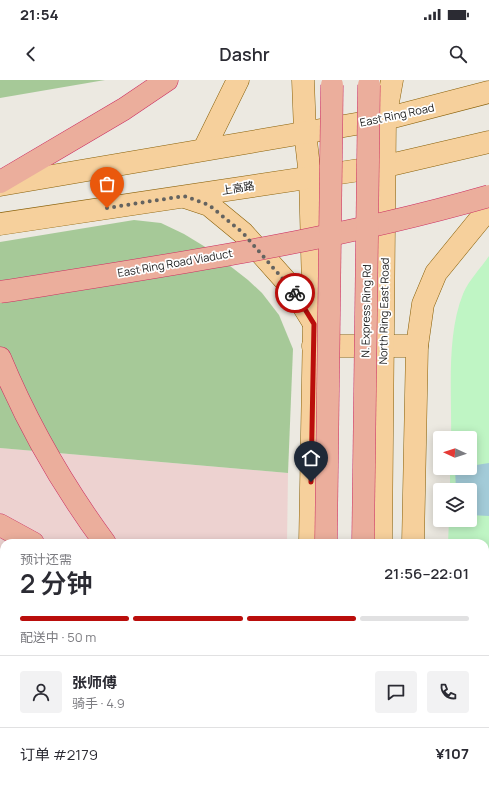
<!DOCTYPE html>
<html lang="zh">
<meta charset="utf-8">
<style>
:root{--surface:#fff;--page:#f2f2f3;--text:#2b2b33;--muted:#7c7c81;--line:#e1e1e2;--accent:#ba0e0c}
body{margin:0;font-family:Manrope,"Noto Sans SC",sans-serif;background:var(--page);color:var(--text);height:100vh;display:flex;flex-direction:column;font-size:15px;white-space:nowrap}
*{box-sizing:border-box;margin:0}
p{font-size:13px;color:var(--muted)}
.icon{flex:none;width:22px;height:22px;fill:none;stroke:currentColor;stroke-width:2;stroke-linecap:round;stroke-linejoin:round}
.map{position:relative;flex:1;overflow:hidden}
.drawer{position:absolute;left:0px;top:459px;width:489px;height:248px;display:flex;flex-direction:column;background:var(--surface);border-radius:12px 12px 0 0;box-shadow:0 2px 10px #0003}
.drawer>*{flex:none}
.needle{width:26px;rotate:273deg}
.fabs{position:absolute;left:433px;top:351px;display:grid;gap:8px}
.fabs a{display:grid;place-items:center;width:44px;height:44px;border-radius:4px;background:var(--surface);box-shadow:0 2px 10px #0003;font-size:20px}
.pin{position:absolute;display:grid;place-items:center;width:34px;height:34px;color:#fff;margin:-41px -17px;border-radius:50% 50% 50% 0;rotate:-45deg;box-shadow:0 0 4px #0007}
.pin .icon{rotate:45deg}
.courier{position:absolute;display:grid;place-items:center;width:40px;height:40px;margin:-20px;border:3px solid #ba0e0c;border-radius:50%;background:#fff;color:#222;box-shadow:0 1px 5px #0007}
.overview em{font-style:normal;font-weight:600}
.overview div{display:flex;flex-direction:column-reverse}
.overview{display:flex;align-items:center;justify-content:space-between;height:68px;padding:0 20px}
h1{font-size:26px;font-weight:600;line-height:30px}
.bar{display:grid;grid-template-columns:repeat(4,1fr);gap:6px 4px;align-content:center;height:48px;padding:0 20px}
.bar i{height:5px;border-radius:3px;background:var(--line)}
.bar .on{background:var(--accent)}
.bar p{grid-column:span 4}
.line{display:flex;align-items:center;gap:10px;padding:0 20px;border-top:1px solid var(--line)}
.line div{flex:1}
.round{display:grid;place-items:center;flex:none;width:42px;height:42px;border-radius:4px;background:var(--page)}
.status{display:flex;justify-content:space-between;align-items:center;height:28px;padding:0 20px;background:var(--surface);direction:ltr}
.status svg{height:11px;fill:currentColor}
header{display:flex;justify-content:space-between;align-items:center;height:52px;padding:0 20px;background:var(--surface);font-size:18px;font-weight:600}
.map>svg:first-child{display:block}
</style>
<div class="status"><b>21:54</b><svg viewBox="0 0 49 12"><path d="M0 12V9h3v3zM5 12V6h3v6zM10 12V3h3v9zM15 12V0h3v12zM26 1h20v11H26zM47 4h2v5h-2z"/></svg></div>
<header><svg class="icon" aria-label="back" viewBox="0 0 24 24"><path d="M15 5l-7 7 7 7"/></svg>Dashr<svg class="icon" aria-label="search" viewBox="0 0 24 24"><circle cx="10" cy="10" r="6"/><path d="M15 15l6 6"/></svg></header>
<div class="map">
<svg width="489" height="707" viewBox="0 0 489 707">
<rect width="100%" height="100%" fill="#ece9e1"/>
<path fill="#edd2d0" d="M0 368 288 393 287 463H4V703H281V707H0Z"/>
<g fill="#a6c998">
<path d="M0 0H105L0 18Z"/>
<path d="M134 140 161 143 184 154 207 168 248 200 262 213 279 235 293 269 288 393 0 368V162Z"/>
</g>
<path fill="#bff5c4" d="M489 176V707H444V703H485V463H448L449 440H470V410H450V388H470V358H451C452 313 446 256 463 214 468 201 481 188 489 176Z"/>
<path fill="#a3cbd8" d="M489 383V436L470 435V410H456L455 388H470V386Z"/>
<g fill="none" stroke-linecap="round" stroke-linejoin="round">
<defs>
<g id="primary">
<path d="M303 0 305 52 310 96 314 244 310 463"/>
<path d="M204 69 238 0"/>
<path d="M0 105 385 39 489 12"/>
<path d="M185 117 209 125 243 153 292 208 313 242"/>
<path d="M0 144 386 86 489 62"/>
<path d="M313 266H417"/>
<path d="M381 463 385 39 392 0"/>
<path d="M413 463 417 266 423 224 436 193 489 128"/>
<path d="M307 707V703"/>
<path d="M378 707V703"/>
<path d="M407 707V703"/>
</g>
<g id="trunk">
<path d="M0 102 124 29 167 0"/>
<path d="M0 278C27 343 63 406 105 463"/>
<path d="M0 445 33 463"/>
<path d="M263 703 265 707"/>
<path d="M323 707V703"/>
<path d="M360 707V703"/>
</g>
</defs>
<use href="#primary" stroke="#896009" stroke-width="23"/>
<use href="#trunk" stroke="#cb2d61" stroke-width="23"/>
<use href="#primary" stroke="#f6d09c" stroke-width="22"/>
<use href="#trunk" stroke="#ebae9c" stroke-width="22"/>
<defs>
<g id="trunk-bridge">
<path d="M0 212C164 186 329 162 489 116"/>
<path d="M326 463 332 5"/>
<path d="M363 463 369 5"/>
</g>
</defs>
<use href="#trunk-bridge" stroke="#cb2d61" stroke-width="23" stroke-linecap="butt"/>
<use href="#trunk-bridge" stroke="#ebae9c" stroke-width="22"/>
</g>
<g fill="none" stroke-linecap="round" stroke-linejoin="round">
<path stroke="#646360" stroke-width="4" stroke-dasharray="0 7.2" d="M107 128 184 116 209 125 243 153 295 213"/>
<path stroke="#ba0e0c" stroke-width="5" d="M295 213 314 244 311 402"/>
</g>
<g text-anchor="middle" stroke-width="3.5" stroke-linejoin="round" paint-order="stroke">
<g font-size="11" fill="#1b1b1b" stroke="#fff">
<text transform="translate(397 35) rotate(-12)" y="4">East Ring Road</text>
<text transform="translate(238 108) rotate(-9)" y="4">上高路</text>
<text transform="translate(175 183) rotate(-10)" y="4">East Ring Road Viaduct</text>
<text transform="translate(366 231) rotate(-89)" y="4">N. Express Ring Rd</text>
<text transform="translate(384 231) rotate(-89)" y="4">North Ring East Road</text>
</g>
</g>
</svg>
<div class="fabs">
<a><svg class="needle" viewBox="-14 -14 28 28"><path d="M0-13l5 13h-10z" fill="#e53935"/><path d="M0 13l5-13h-10z" fill="#7c7c81"/></svg></a>
<a><svg class="icon" aria-label="layers" viewBox="0 0 24 24"><path d="M12 4l9 5-9 5-9-5zM3 14l9 5 9-5"/></svg></a>
</div>
<div class="pin" style="left:107px;top:128px;background:#ea580c"><svg class="icon" aria-label="bag" viewBox="0 0 24 24"><path d="M5 8h14l-1 12H6zM9 8a3 3 0 0 1 6 0"/></svg></div>
<div class="pin" style="left:311px;top:402px;background:#1f2937"><svg class="icon" aria-label="home" viewBox="0 0 24 24"><path d="M3 11l9-7 9 7M6 9v11h12V9"/></svg></div>
<div class="courier" style="left:295px;top:213px"><svg class="icon" aria-label="bike" viewBox="0 0 24 24"><circle cx="6" cy="16" r="4"/><circle cx="18" cy="16" r="4"/><path d="M6 16l4-8h5l3 8M10 8l3 8H6M13 5h3"/></svg></div>
<section class="drawer">
<div class="overview"><div><h1>2 分钟</h1><p>预计还需</p></div><em>21:56–22:01</em></div>
<div class="bar"><i class="on"></i><i class="on"></i><i class="on"></i><i></i><p>配送中 · 50 m</p></div>
<div class="line" style="height:72px"><a class="round"><svg class="icon" aria-label="person" viewBox="0 0 24 24"><circle cx="12" cy="8" r="4"/><path d="M4 21q1-7 8-7t8 7"/></svg></a><div><b>张师傅</b><p>骑手 · 4.9</p></div><a class="round"><svg class="icon" aria-label="chat" viewBox="0 0 24 24"><path d="M4 5h16v11H9l-5 4z"/></svg></a><a class="round"><svg class="icon" aria-label="phone" viewBox="0 0 24 24"><path d="M5 4h4l2 5-3 2q2 4 5 5l2-3 5 2v4C11 20 4 13 5 4z"/></svg></a></div>
<div class="line" style="height:52px"><div>订单 #2179</div><b>¥107</b></div>
</section>
</div>
